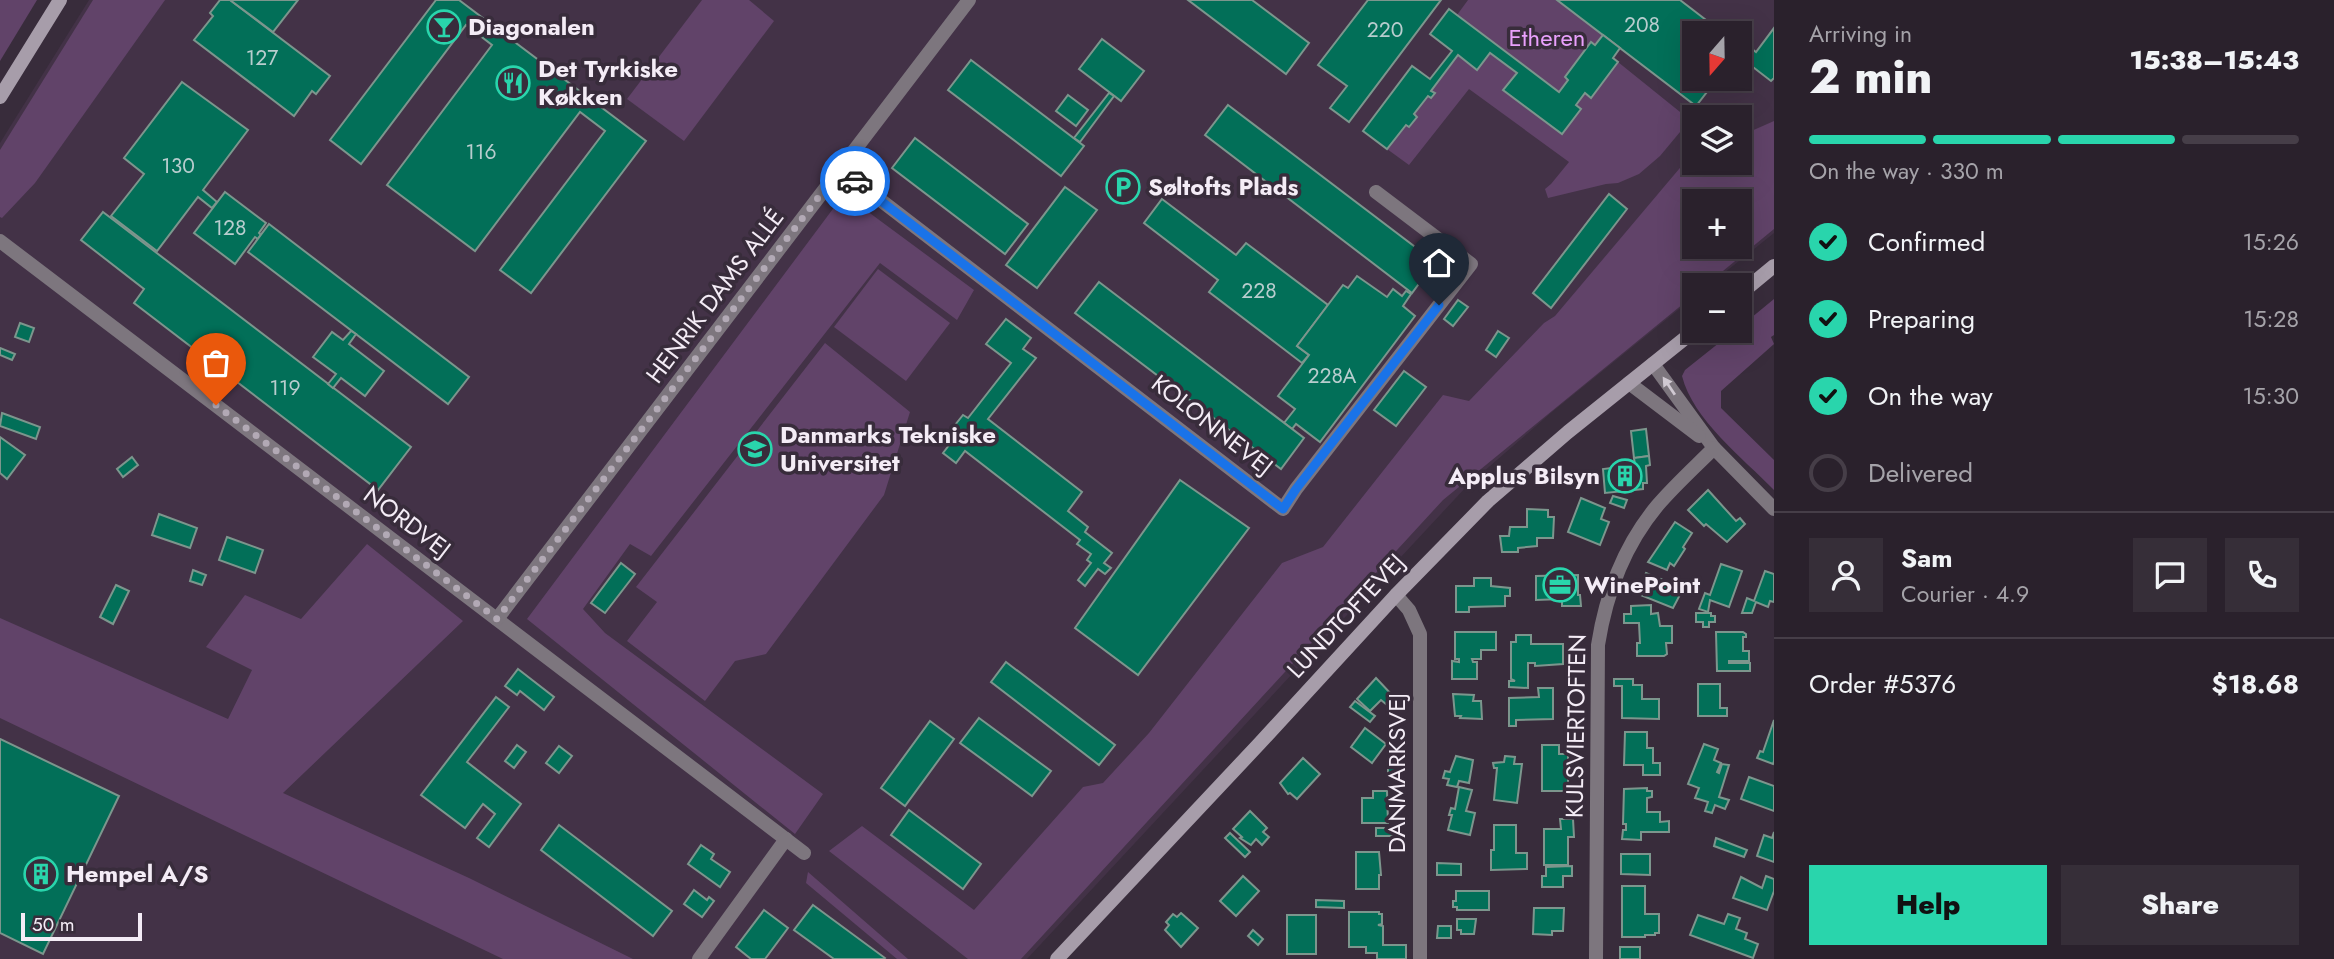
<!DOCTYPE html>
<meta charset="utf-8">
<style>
:root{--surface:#2a212c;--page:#362e38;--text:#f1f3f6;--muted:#a5a3a9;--line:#463e48;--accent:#29d5ac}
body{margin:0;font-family:Jost,sans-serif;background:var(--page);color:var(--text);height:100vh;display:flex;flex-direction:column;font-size:26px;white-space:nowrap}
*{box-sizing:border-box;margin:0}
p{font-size:23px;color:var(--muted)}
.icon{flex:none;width:38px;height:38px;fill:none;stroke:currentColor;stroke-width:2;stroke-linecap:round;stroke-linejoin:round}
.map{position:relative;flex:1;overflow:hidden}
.details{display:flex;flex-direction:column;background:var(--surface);width:560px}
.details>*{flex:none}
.needle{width:46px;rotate:200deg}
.fabs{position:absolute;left:1682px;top:21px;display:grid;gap:14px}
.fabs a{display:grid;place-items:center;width:70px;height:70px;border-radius:0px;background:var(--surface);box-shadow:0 7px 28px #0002,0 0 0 2px var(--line);font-size:35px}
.scale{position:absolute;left:21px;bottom:18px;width:121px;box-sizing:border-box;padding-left:7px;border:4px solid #f4ecf6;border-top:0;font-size:19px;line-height:24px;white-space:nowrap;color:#f4ecf6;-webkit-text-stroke:5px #382c3b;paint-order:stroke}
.pin{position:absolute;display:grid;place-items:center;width:60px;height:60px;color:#fff;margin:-72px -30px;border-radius:50% 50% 50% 0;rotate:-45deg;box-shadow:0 0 7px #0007}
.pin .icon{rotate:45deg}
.courier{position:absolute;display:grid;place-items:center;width:70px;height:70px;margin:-35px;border:5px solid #1a73e8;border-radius:50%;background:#fff;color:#222;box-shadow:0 2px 9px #0007}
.headline em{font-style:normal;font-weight:800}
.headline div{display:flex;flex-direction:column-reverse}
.headline{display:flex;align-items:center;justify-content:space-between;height:119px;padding:0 35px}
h1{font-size:46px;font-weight:800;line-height:52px}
.bar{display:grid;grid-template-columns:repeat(4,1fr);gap:10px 7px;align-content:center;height:84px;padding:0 35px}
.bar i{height:9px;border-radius:5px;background:var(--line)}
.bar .selected{background:var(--accent)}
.bar p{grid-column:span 4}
.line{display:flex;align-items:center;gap:18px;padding:0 35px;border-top:2px solid var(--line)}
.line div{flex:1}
.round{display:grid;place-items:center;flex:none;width:74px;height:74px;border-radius:0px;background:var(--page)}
ol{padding:0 35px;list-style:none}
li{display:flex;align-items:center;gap:21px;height:77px}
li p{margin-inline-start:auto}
li .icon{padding:7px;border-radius:50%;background:var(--accent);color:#111;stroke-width:4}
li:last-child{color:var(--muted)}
li i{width:38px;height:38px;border:4px solid var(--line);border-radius:50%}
.button{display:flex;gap:14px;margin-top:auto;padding:14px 35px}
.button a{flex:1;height:80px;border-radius:0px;background:var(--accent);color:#111;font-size:28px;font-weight:800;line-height:80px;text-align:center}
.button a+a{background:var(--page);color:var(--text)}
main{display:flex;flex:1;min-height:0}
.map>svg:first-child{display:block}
</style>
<main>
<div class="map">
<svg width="1774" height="959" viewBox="0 0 1774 959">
<rect width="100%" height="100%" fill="#382c3b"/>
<path fill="#433247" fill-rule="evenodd" d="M89 0H1774V233L1709 285H1694V297L1552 412 1467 486 1027 959H0V143ZM1694 33H1740V79H1694ZM1694 117H1740V163H1694ZM1694 201H1740V247H1694Z"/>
<g fill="#614369" fill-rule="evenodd">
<path d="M0 0H37L0 61Z"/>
<path d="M93 0H165L35 183 2 218 0 217V150Z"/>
<path d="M702 0H749L774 21 684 141 627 99Z"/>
<path d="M1468 0H1557L1603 35 1595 45 1591 43 1565 77 1568 80 1559 92 1457 15Z"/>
<path d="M1490 53 1517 73 1504 90 1562 134 1581 109 1576 105 1585 93 1592 97 1618 62 1690 120 1660 156 1639 174 1618 183 1606 184 1548 198 1545 189 1551 184 1569 162 1469 89 1409 165 1387 149 1406 125 1410 127 1417 117 1414 114 1428 96 1431 98 1435 93 1431 91 1458 55Z"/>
<path d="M1774 121V229L1706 285H1694V295L1443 500 1021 959H968L829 851 862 826 974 910 1083 787 1103 783 1149 733 1282 563 1323 547 1443 395 1469 401 1544 323 1555 316 1690 156 1694 155V163H1740V136ZM1694 201H1740V247H1694Z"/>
<path d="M844 194 974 290 957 320 880 263 651 556 630 544 583 609 605 633 823 794 795 834 527 619Z"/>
<path d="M878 269 950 323 906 381 834 327Z"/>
<path d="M1774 299V335L1771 337 1774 344 1721 391V408L1774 460V490C1743 458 1693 420 1682 376L1685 370 1734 331H1740V327Z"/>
<path d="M825 343 910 412 884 495 766 654 735 661 705 701 627 641 657 602 636 587Z"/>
<path d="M367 544 463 621 283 793 469 878 633 959H503L0 718V618L228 719 252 670 206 647 245 595 301 619Z"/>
<path d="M808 872 908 959H897L806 883Z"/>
</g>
<g fill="#026f58" stroke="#7c968d" stroke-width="2">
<path d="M220 0H230L330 76 316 94 312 91 294 116 194 40 213 16 210 13Z"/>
<path d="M230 0H298L273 32Z"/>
<path d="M436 0H459L646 141 531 293 500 270 605 131 580 112 475 251 387 185 492 45 466 25 361 164 330 140Z"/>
<path d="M1188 0H1252L1309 43 1286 74Z"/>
<path d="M1368 0H1441L1349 122 1330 108 1347 86 1318 65Z"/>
<path d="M1557 0H1680L1723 33H1694V79H1717L1696 106Z"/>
<path d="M1449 9 1559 92 1568 80 1565 77 1591 42 1595 45 1603 35 1620 48 1613 58 1618 62 1591 98 1585 93 1576 105 1581 109 1562 134 1503 90 1517 73 1490 53 1477 70 1458 55 1431 91 1435 93 1431 98 1428 96 1414 114 1417 117 1409 127 1406 125 1387 149 1363 131 1412 66 1430 79 1452 51 1430 34Z"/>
<path d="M1774 28V78L1771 81 1740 57V48L1744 43 1756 52Z"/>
<path d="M1102 39 1144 71 1121 101 1079 69Z"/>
<path d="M971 60 1084 146 1061 176 948 90Z"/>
<path d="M182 82 248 130 203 190 217 202 212 208 198 197 157 251 111 216 144 174 124 158Z"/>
<path d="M1109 93 1114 96 1080 142 1074 138Z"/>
<path d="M1068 95 1088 110 1076 126 1056 111Z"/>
<path d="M1228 105 1435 262 1412 293 1205 135Z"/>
<path d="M915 138 1028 224 1005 254 892 168Z"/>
<path d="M1065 187 1097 210 1037 288 1006 265Z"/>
<path d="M225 192 266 223 259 233 261 235 258 239 255 237 235 264 194 233Z"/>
<path d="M1609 194 1627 209 1551 308 1533 293Z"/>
<path d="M1162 199 1236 255 1246 243 1328 305 1297 346 1309 355 1302 363 1209 292 1218 280 1144 223Z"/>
<path d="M103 212 411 447 378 490 134 303 144 289 81 240Z"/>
<path d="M269 224 469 377 448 404 248 252Z"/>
<path d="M1357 276 1387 297 1393 289 1402 296 1406 291 1411 294 1403 306 1415 316 1320 442 1296 424 1292 429 1284 423 1295 409 1278 396 1309 355 1297 346 1343 285 1348 288Z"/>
<path d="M1099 282 1304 438 1281 469 1075 313Z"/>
<path d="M1458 300 1468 307 1453 326 1444 319Z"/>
<path d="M1006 319 1031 338 1023 349 1036 358 988 419 1082 492 1068 511 1088 527 1085 532 1112 553 1104 563 1111 568 1105 574 1098 569 1085 586 1078 580 1091 563 1087 560 1091 554 1077 544 1080 540 965 451 956 463 943 453 953 440 947 435 963 415 968 418 1011 363 986 344Z"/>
<path d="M20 323 34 328 29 342 15 337Z"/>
<path d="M351 331 356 334 349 344 384 371 365 396 341 378 333 388 328 384 336 374 313 357 332 332 343 340Z"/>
<path d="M1498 331 1509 338 1496 357 1486 350Z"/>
<path d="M0 348 15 354 12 360 0 355Z"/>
<path d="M1404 371 1426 387 1396 426 1374 410Z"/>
<path d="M2 413 40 427 36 439 0 426Z"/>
<path d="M1646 429 1649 456 1634 458 1631 431Z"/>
<path d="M0 437 25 455 7 479 0 473Z"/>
<path d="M1649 456 1650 465 1646 466 1647 483H1643V489L1605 493 1603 469 1635 465 1634 458Z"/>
<path d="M132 457 138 465 123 477 117 469Z"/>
<path d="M1180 480 1249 528 1138 675 1075 628Z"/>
<path d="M1708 490 1736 521 1740 518 1745 524 1727 542 1706 524 1704 526 1688 510Z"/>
<path d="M1613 496 1627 500 1624 508 1610 503Z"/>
<path d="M1581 498 1605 508 1601 519 1609 522 1600 545 1568 532Z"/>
<path d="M1527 509 1548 510V517H1554L1553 538H1537V546L1518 548V552H1502L1500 536H1509L1510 527H1527Z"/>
<path d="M159 514 197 528 190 548 152 535Z"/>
<path d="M1675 522 1692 533 1683 547 1685 549 1674 566 1670 563 1667 570 1648 562Z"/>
<path d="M227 537 263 550 255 573 219 560Z"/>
<path d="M621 563 635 574 605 613 591 603Z"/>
<path d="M1721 564 1742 571 1729 607 1710 600 1708 612 1699 609 1705 593 1710 595Z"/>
<path d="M193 570 206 575 202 585 190 581Z"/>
<path d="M1765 571 1774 574V602L1770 601 1768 607 1756 602 1752 613H1742L1747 598 1754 601Z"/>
<path d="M1646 573 1657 578 1656 580 1660 582 1661 579 1683 589 1673 608 1638 594Z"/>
<path d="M1578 575V595H1580L1581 606H1562V599L1536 600V576Z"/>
<path d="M1474 578H1491V586L1510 588V596H1505V606L1469 607V612H1456V586H1474Z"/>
<path d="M116 585 129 591 113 624 100 617Z"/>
<path d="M1651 605V614L1658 613 1660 626H1672V643H1666L1667 654 1664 656H1637V643H1640L1639 623H1624V614H1631V606Z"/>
<path d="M1696 613H1711V616H1715V622H1709V627H1703V622H1696Z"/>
<path d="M1455 632H1496V650H1481V659H1472L1473 662H1477V679H1452V661L1459 662V659H1455Z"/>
<path d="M1716 632H1743L1746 634V637H1743V651H1749V661H1729V663H1750V671H1717Z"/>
<path d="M1516 635H1531V644H1563V664L1535 666V663H1528V688L1509 687V681H1515L1511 679V642H1516Z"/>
<path d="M1006 662 1115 745 1099 765 991 682Z"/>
<path d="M518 669 554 697 544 710 520 691 517 695 505 686Z"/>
<path d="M1376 678 1393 696 1386 704 1381 700 1370 711 1357 699Z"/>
<path d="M1614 679H1633V685H1642V699H1659V719L1622 718V686H1614Z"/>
<path d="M1698 684H1720V708H1727V716H1698Z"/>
<path d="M1538 688H1553V719L1516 720V726H1509V698L1539 697Z"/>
<path d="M1453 694 1474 695 1473 701H1481L1482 719 1460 718 1461 716H1455Z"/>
<path d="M496 697 509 707 467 762 521 804 489 847 477 838 495 814 483 804 465 828 421 795Z"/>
<path d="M1355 701 1375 716 1370 722 1350 707Z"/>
<path d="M979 718 1051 771 1032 796 960 743Z"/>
<path d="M1774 720V761L1773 764 1757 758 1760 751 1763 752Z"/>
<path d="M930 721 954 739 905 806 881 788Z"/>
<path d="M1365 728 1386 744 1372 763 1351 747Z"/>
<path d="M1625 732H1647V748H1653V763H1660V775H1643V765H1624Z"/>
<path d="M0 739 119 796 43 954 0 933Z"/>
<path d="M1704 744 1718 749 1714 760 1721 763 1717 772 1719 773 1722 764 1729 765 1719 797 1729 800 1725 809 1715 805 1712 813 1705 811 1708 802 1695 798 1699 788 1688 784Z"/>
<path d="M517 745 526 752 514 768 505 761Z"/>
<path d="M1542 745H1559V754H1568V791H1542Z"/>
<path d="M559 746 572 756 559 773 546 763Z"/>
<path d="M1456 756 1473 760 1469 783 1459 781 1457 787 1447 785 1449 779 1443 778 1445 771 1450 772Z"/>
<path d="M1505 756 1515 757 1514 764H1522L1517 803 1494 800 1497 768H1494L1493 763 1504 762Z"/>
<path d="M1303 758 1320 774 1297 799 1290 793 1288 794 1280 783Z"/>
<rect x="1388" y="767" width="14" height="9"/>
<path d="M1749 777 1774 786V811L1741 799Z"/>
<path d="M1459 787 1472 790 1466 811 1475 813 1470 835 1448 830 1452 815H1449L1451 808 1455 809Z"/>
<path d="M1647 788V791H1652V797L1647 798V812H1660V822L1669 821V832H1641V840L1622 839 1623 830H1626V824H1623L1624 789Z"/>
<path d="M1373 791H1387L1388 823H1362V798H1373Z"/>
<path d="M909 810 981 864 963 889 891 835Z"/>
<path d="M1250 811 1267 828 1263 832 1269 837 1262 845 1256 839 1251 845 1240 838 1242 837 1233 829Z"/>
<path d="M1560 819H1573L1574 837H1568V865H1544V829H1561Z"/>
<path d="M559 825 672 911 653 936 541 850Z"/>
<path d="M1494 825H1516V853H1527V869L1491 870V850H1494Z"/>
<rect x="1376" y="828" width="20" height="8"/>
<path d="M1774 832V862L1757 856 1764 835 1772 838Z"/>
<path d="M1230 833 1250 852 1245 857 1225 838Z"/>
<path d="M1716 838 1747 850 1744 857 1714 846Z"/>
<path d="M701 845 714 854 711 859 730 872 720 887 688 864Z"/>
<path d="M1356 852H1379L1381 875H1379V889H1356Z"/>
<path d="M1621 854H1650V875L1621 874Z"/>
<path d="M1437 863 1461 864V875H1437Z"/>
<path d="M1572 866V876H1563V887H1542V876H1546V867Z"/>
<path d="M1243 876 1259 891 1236 916 1220 901Z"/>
<path d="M1766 876 1774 879V891L1767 910 1733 898 1741 877 1762 888Z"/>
<path d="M1622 886H1645V914H1659V933H1655V935H1645V937H1622Z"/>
<path d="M694 890 707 900 709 897 714 901 702 917 684 904Z"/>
<path d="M1456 891H1489V910H1457V907H1453V901H1456Z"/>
<path d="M1316 900 1344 901V908L1316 907Z"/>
<path d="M813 905 885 958 884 959H834L794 930Z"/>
<path d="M1534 908H1564L1563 931H1552V935L1533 934Z"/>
<path d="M764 910 788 928 765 959H751L736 947Z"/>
<path d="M1349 912H1379V914H1382V924L1378 925 1383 926V945H1406V959H1377V953H1366V947H1349Z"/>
<path d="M1181 913 1198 928 1181 947 1165 930 1169 925 1166 922 1173 914 1177 917Z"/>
<path d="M1728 914 1740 918 1736 929 1747 933 1745 939 1758 944 1753 958 1690 935 1698 915 1724 924Z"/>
<rect x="1287" y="915" width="29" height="39"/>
<path d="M1457 919H1476L1474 934H1461V930H1457Z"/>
<path d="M1438 926H1451V938H1437Z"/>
<path d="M1253 930 1263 939 1258 945 1248 936Z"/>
<rect x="1620" y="947" width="20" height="12"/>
</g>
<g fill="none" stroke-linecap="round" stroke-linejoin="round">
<g stroke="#7d767e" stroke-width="14">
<path d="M840 169 1283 509 1296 489 1471 264 1376 192"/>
<path d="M0 241 804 853"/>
<path d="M1653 364 1714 448 1774 509"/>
<path d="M1629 383 1699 436"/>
<path d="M1396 595 1409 610 1420 634V959"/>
<path d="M497 619 969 0"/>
<path d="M699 959 786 839"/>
<path d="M1596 959 1598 645C1606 594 1623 547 1657 506 1674 486 1695 467 1714 448"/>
</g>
<g stroke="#a79daa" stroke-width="14">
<path d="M0 97 60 0"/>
<path d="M1740 294 1774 266"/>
<path d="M1057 959 1259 744 1396 595 1488 501 1568 432 1694 331"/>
</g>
</g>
<defs><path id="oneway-solid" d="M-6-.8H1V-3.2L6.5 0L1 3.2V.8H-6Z" transform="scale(1.75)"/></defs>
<use fill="#d0c9d2" href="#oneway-solid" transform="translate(1669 386) rotate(-124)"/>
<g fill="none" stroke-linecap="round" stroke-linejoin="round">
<path stroke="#b2a9b5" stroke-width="7" stroke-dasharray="0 12.6" d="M216 405 497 619 840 169 855 181"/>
<path stroke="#1a73e8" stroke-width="9" d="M855 181 1283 509 1296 489 1439 305"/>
</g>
<defs>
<symbol id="bar-ring" viewBox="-11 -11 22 22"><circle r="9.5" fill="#382c3b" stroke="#29d5ac" stroke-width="1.5"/><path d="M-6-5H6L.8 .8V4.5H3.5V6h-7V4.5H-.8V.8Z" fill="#29d5ac"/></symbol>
<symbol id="restaurant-ring" viewBox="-11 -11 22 22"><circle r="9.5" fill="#382c3b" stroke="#29d5ac" stroke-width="1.5"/><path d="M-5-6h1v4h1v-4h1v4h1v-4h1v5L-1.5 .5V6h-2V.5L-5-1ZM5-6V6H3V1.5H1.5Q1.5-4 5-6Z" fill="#29d5ac"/></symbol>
<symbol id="parking-ring" viewBox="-11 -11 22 22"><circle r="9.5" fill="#382c3b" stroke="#29d5ac" stroke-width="1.5"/><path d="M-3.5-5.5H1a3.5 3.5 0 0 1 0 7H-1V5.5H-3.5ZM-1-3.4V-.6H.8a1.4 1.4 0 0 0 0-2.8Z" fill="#29d5ac"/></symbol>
<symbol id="university-ring" viewBox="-11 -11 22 22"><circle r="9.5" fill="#382c3b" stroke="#29d5ac" stroke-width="1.5"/><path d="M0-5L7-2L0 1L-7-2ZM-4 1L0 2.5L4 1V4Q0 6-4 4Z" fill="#29d5ac"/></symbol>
<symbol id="building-ring" viewBox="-11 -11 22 22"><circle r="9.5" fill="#382c3b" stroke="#29d5ac" stroke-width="1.5"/><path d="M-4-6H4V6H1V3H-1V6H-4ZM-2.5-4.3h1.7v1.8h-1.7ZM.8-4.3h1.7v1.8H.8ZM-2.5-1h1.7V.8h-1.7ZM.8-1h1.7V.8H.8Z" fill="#29d5ac"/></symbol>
<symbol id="office-ring" viewBox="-11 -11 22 22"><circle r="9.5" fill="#382c3b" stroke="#29d5ac" stroke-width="1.5"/><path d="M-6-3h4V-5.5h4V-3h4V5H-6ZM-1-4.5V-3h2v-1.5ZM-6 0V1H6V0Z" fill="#29d5ac"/></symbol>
</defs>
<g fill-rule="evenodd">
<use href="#bar-ring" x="425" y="8" width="38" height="38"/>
<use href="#restaurant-ring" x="494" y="64" width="38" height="38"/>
<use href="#parking-ring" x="1104" y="168" width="38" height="38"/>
<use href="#university-ring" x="736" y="430" width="38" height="38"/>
<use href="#building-ring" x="1606" y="457" width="38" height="38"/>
<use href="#office-ring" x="1541" y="566" width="38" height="38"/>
<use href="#building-ring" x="22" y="855" width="38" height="38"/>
</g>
<g text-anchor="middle" stroke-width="7" stroke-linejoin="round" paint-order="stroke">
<g font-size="21" fill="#b8cdce">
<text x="1642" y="32">208</text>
<text x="1385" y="37">220</text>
<text x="262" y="65">127</text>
<text x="481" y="159">116</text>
<text x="178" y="173">130</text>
<text x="230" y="235">128</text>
<text x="1259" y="298">228</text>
<text x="1332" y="383">228A</text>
<text x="285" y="395">119</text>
</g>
<g font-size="24" font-weight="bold" fill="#f4ecf6" stroke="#382c3b" text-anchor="start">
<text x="468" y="35">Diagonalen</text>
<text x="538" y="77">Det Tyrkiske<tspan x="538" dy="28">Køkken</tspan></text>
<text x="1148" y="195">Søltofts Plads</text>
<text x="780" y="443">Danmarks Tekniske<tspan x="780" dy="28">Universitet</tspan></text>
<text x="1600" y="484" text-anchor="end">Applus Bilsyn</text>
<text x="1584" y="593">WinePoint</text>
<text x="66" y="882">Hempel A/S</text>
</g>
<g font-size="24" fill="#e9a0fc" stroke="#382c3b">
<text x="1547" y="46">Etheren</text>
</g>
<g font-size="24" fill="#f4ecf6" stroke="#382c3b">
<text transform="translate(715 296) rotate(-53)" y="8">HENRIK DAMS ALLÉ</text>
<text transform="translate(1212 425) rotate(38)" y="8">KOLONNEVEJ</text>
<text transform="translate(407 522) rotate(37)" y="8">NORDVEJ</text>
<text transform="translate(1346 616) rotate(-47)" y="8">LUNDTOFTEVEJ</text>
<text transform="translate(1576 726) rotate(-89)" y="8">KULSVIERTOFTEN</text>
<text transform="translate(1397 773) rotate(-90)" y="8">DANMARKSVEJ</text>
</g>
</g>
</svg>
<div class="fabs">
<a><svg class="needle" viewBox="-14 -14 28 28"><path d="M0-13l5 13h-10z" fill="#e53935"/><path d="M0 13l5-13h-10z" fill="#a5a3a9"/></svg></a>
<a><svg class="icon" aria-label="layers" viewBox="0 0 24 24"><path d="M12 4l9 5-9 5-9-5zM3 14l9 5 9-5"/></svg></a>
<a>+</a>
<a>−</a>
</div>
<div class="scale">50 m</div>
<div class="pin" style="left:216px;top:405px;background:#ea580c"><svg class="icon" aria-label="bag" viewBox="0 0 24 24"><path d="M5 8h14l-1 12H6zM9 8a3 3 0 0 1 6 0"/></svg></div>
<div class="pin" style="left:1439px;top:305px;background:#1f2937"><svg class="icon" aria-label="home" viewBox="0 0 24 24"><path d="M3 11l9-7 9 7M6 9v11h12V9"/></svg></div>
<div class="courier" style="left:855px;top:181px"><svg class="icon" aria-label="car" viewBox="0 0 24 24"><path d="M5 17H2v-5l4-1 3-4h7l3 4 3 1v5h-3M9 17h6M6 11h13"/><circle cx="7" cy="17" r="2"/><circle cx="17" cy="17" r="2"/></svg></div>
</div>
<section class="details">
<div class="headline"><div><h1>2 min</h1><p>Arriving in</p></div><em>15:38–15:43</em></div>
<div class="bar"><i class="selected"></i><i class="selected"></i><i class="selected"></i><i></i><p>On the way · 330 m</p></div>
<ol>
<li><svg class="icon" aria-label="check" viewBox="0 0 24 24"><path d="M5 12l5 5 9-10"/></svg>Confirmed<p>15:26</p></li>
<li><svg class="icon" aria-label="check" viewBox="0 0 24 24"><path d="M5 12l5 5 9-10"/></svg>Preparing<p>15:28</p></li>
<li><svg class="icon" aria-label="check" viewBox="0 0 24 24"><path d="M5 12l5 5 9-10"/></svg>On the way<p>15:30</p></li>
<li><i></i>Delivered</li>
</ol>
<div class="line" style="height:126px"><a class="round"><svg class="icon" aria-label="person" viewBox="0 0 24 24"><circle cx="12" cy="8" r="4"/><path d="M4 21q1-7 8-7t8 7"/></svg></a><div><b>Sam</b><p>Courier · 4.9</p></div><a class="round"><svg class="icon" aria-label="chat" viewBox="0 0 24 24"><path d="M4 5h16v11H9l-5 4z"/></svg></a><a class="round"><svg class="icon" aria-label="phone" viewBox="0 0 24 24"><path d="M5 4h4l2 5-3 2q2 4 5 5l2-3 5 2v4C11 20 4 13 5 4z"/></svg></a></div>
<div class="line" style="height:91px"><div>Order #5376</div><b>$18.68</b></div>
<div class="button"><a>Help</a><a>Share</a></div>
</section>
</main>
